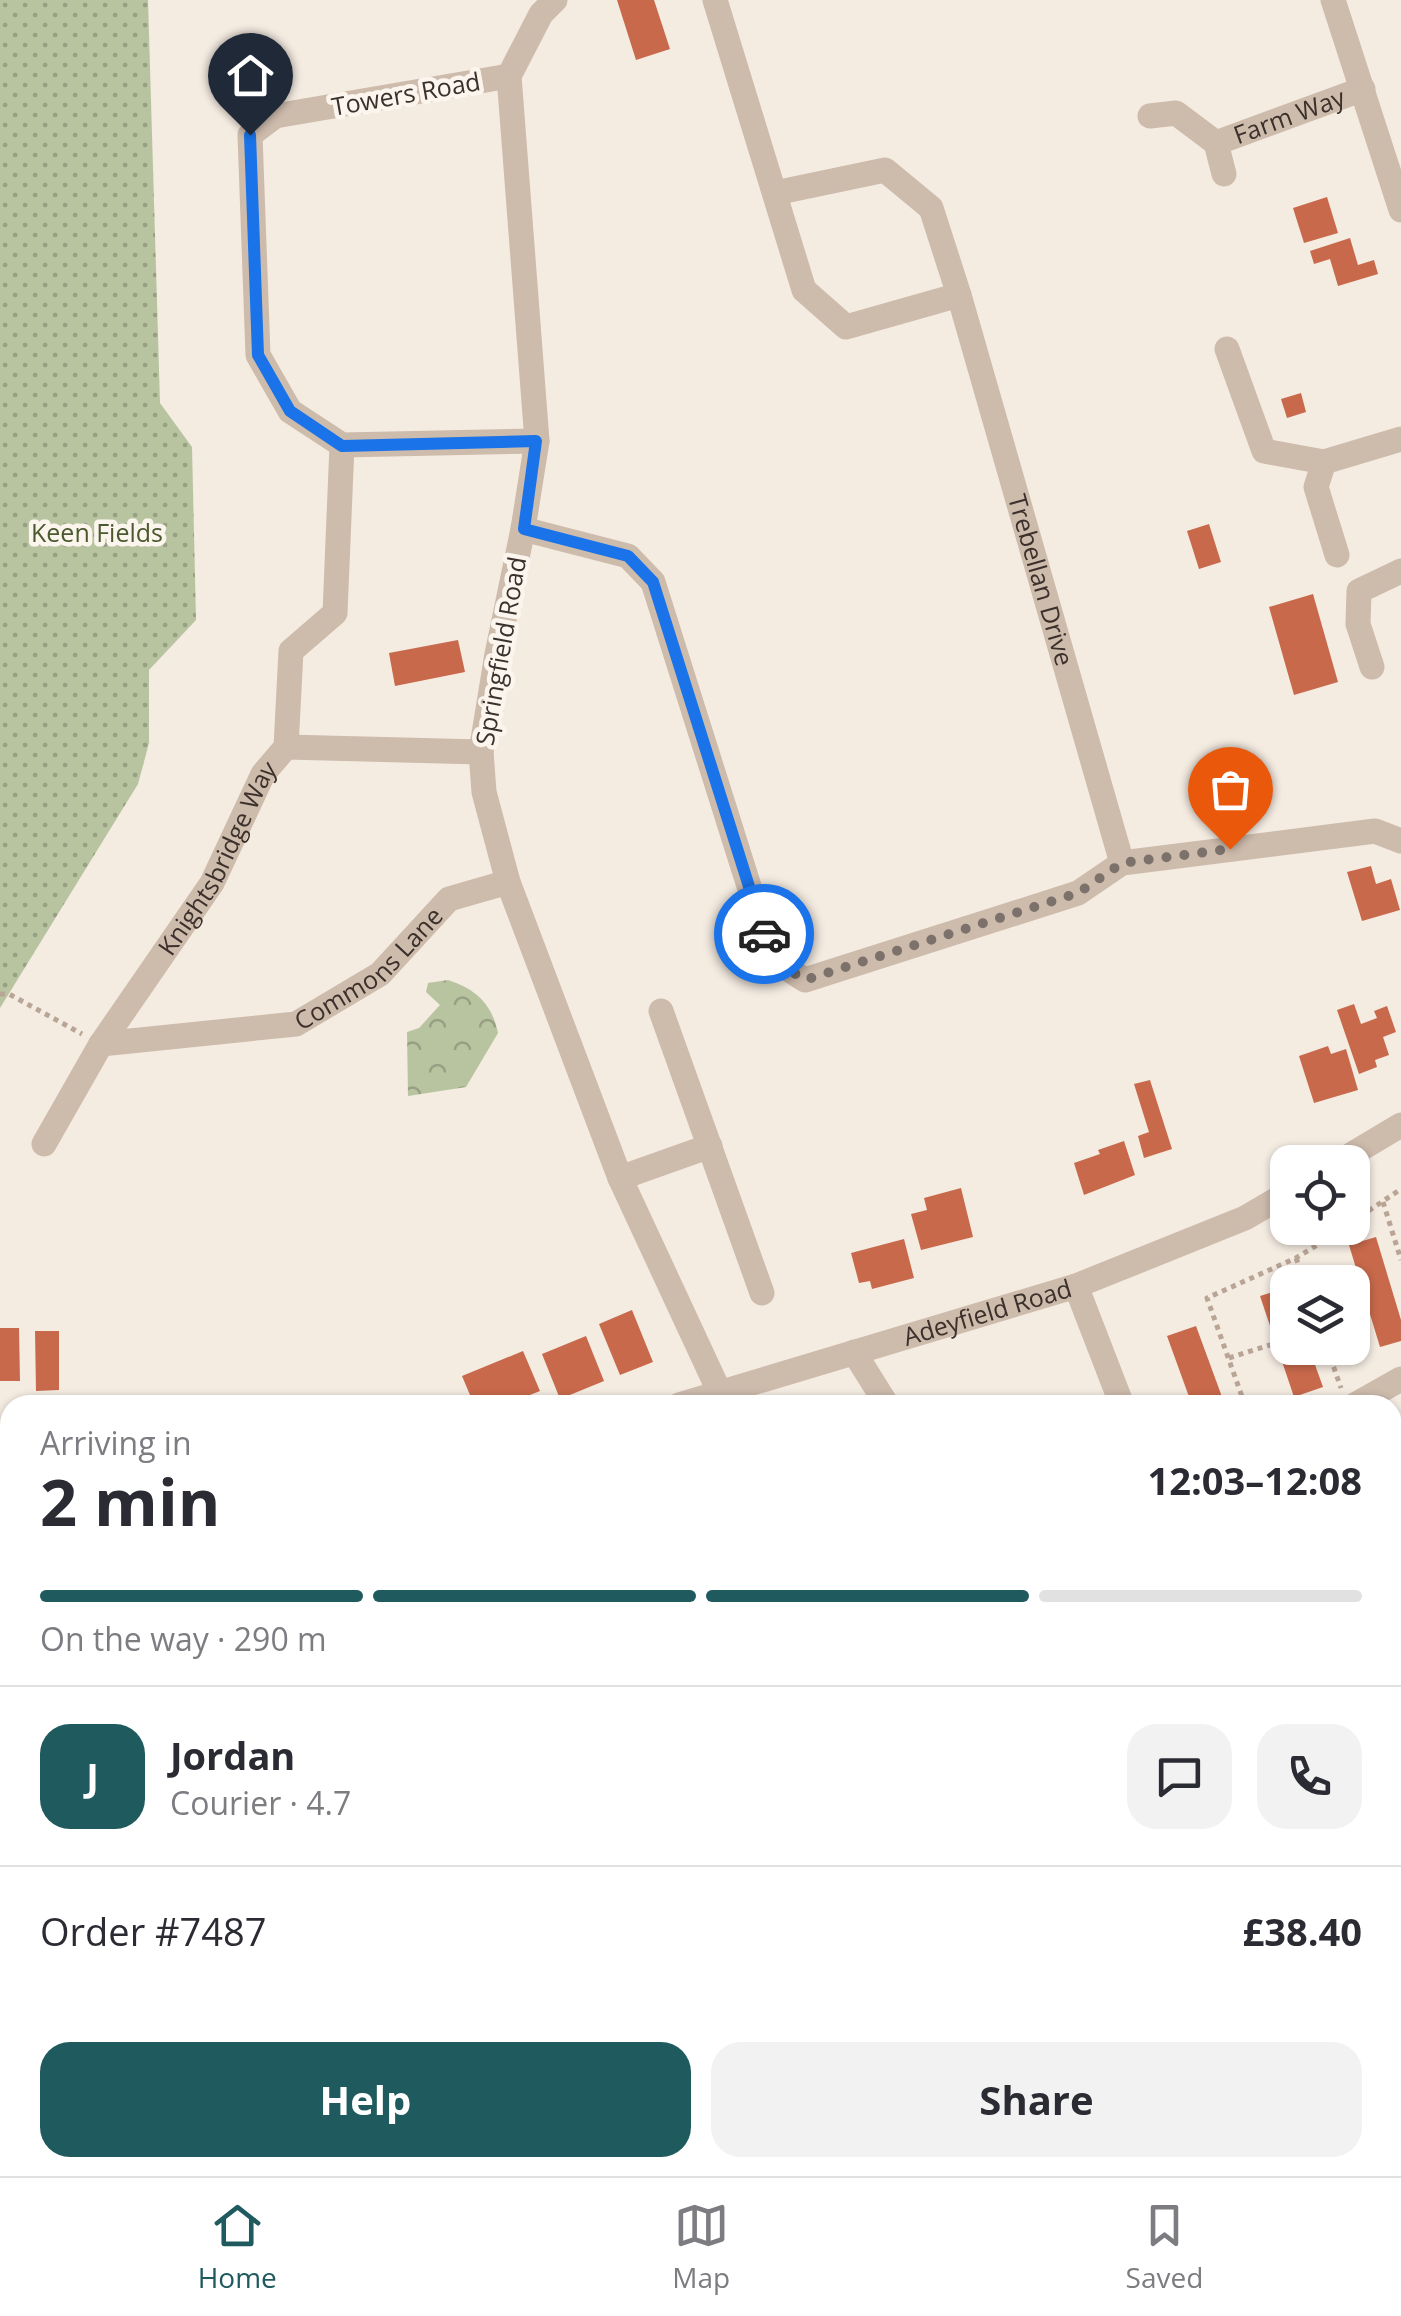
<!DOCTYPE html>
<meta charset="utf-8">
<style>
:root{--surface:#fff;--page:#f2f2f3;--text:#2b2b33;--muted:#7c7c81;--line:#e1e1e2;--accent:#1f5a5e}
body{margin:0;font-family:"Open Sans",sans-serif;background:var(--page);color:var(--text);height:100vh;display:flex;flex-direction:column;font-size:38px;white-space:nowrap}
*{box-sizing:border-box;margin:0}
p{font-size:32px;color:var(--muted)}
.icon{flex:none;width:55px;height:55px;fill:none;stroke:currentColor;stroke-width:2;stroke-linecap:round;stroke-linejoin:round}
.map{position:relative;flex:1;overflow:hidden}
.details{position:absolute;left:0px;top:1395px;width:1402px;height:782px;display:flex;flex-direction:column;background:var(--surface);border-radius:30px 30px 0 0;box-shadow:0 2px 8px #0004}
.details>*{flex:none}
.buttons{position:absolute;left:1270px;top:1145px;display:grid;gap:20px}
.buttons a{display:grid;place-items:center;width:100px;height:100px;border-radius:20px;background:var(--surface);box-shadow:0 2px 8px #0004;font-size:50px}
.pin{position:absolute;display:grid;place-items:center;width:85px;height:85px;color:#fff;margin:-102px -42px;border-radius:50% 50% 50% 0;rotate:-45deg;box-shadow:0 0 10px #0007}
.pin .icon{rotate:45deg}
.courier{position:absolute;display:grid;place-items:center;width:100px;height:100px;margin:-50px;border:8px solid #1a73e8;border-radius:50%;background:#fff;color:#222;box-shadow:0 2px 12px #0007}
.head em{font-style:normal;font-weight:700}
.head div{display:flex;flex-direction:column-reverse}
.head{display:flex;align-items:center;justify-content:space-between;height:170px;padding:0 40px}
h1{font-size:65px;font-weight:700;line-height:75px}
.bar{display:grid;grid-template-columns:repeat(4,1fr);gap:15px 10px;align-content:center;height:120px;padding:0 40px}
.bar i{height:12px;border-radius:8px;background:var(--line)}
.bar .selected{background:var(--accent)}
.bar p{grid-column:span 4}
.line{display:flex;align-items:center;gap:25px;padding:0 40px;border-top:2px solid var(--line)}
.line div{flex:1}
.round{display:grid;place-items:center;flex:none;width:105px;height:105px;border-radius:30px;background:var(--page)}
.primary-button{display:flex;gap:20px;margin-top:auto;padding:20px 40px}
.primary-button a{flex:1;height:115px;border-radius:30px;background:var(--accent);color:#fff;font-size:40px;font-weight:700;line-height:115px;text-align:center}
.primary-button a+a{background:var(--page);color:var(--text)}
.tabs{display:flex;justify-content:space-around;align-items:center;height:140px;border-top:2px solid var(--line);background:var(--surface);font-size:28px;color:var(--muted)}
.tabs a{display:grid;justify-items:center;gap:5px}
.tabs .selected{color:var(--accent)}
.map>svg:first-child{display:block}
</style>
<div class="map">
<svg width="1401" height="2176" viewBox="0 0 1401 2176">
<defs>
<pattern id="forest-crowns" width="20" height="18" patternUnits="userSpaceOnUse" patternTransform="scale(2.5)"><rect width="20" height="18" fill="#b8c4a0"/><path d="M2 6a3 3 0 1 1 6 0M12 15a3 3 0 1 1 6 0" fill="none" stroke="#97a083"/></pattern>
<pattern id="park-dots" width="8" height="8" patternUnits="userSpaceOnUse" patternTransform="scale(2.5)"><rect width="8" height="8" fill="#b8c4a0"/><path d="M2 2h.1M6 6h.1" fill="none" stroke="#97a083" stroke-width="1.8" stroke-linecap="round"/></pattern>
<pattern id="water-waves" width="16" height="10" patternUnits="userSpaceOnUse" patternTransform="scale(2.5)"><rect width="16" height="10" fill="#7fb0b2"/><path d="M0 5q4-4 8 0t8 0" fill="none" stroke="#699091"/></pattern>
</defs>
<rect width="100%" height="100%" fill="#f4ebe1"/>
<path fill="url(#forest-crowns)" d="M448 980C476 989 492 1004 498 1033L466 1087 408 1096 407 1032 419 1028 440 1005 426 992 428 983Z"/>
<path fill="url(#park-dots)" d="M0 0H148L160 403 192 447 196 620 149 670V743L138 784 0 1008Z"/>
<path fill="url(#water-waves)" d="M0 1720 10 1729V1904L0 1914Z"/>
<g fill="#c8694b">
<path d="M617 0H654L670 49 636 60Z"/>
<path d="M1327 197 1338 233 1304 243 1293 208Z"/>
<path d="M1350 238 1358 265 1374 260 1378 274 1338 286 1330 259 1314 264 1310 251Z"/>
<path d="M1301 393 1306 412 1287 418 1281 399Z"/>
<path d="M1209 524 1221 562 1199 569 1187 531Z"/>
<path d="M1313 594 1338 682 1294 695 1269 607Z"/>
<path d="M458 640 465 672 395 686 389 653Z"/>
<path d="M1371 866 1376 884 1391 879 1400 910 1362 921 1347 872Z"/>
<path d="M1354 1004 1361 1024 1377 1018 1374 1011 1387 1006 1396 1032 1383 1037 1389 1055 1375 1060 1377 1067 1359 1074 1337 1010Z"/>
<path d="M1328 1046 1331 1054 1346 1049 1358 1090 1314 1103 1299 1056Z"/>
<path d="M1150 1080 1172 1149 1144 1158 1138 1136 1149 1132 1134 1084Z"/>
<path d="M1124 1141 1135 1175 1084 1195 1074 1163 1100 1154 1098 1150Z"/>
<path d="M961 1188 973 1237 921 1250 911 1214 927 1210 924 1198Z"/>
<path d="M1376 1237 1401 1320V1341L1380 1347 1349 1245Z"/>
<path d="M904 1239 914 1278 872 1289 870 1281 859 1283 851 1253Z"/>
<path d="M1288 1287V1348H1309L1323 1387 1294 1397 1260 1296Z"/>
<path d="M632 1310 653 1362 620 1375 599 1324Z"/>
<path d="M1196 1326 1225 1405H1192L1167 1336Z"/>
<path d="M0 1328H19L20 1381H0Z"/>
<path d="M35 1331H59V1390L36 1391Z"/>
<path d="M586 1336 604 1381 560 1399 542 1354Z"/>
<path d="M523 1351 540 1391 505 1405H465L462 1398 470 1395 462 1376Z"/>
<path d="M1396 1492 1401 1500V1558L1392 1544V1493Z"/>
<path d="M1392 1657 1401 1671V1690L1392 1695Z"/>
<path d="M633 2168H652L659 2176H635Z"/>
</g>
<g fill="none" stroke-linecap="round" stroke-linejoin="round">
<g stroke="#b9a596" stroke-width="5" stroke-dasharray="5 5" stroke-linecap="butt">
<path d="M0 994H9L82 1034"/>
<path d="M1383 1202 1401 1260"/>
<path d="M1352 1222 1401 1189"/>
<path d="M1296 1258 1305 1282"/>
<path d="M1352 1296 1364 1293"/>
<path d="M1327 1348 1341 1388"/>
<path d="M1229 1358 1276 1343"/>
<path d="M1245 1405 1207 1298 1296 1258 1345 1228"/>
<path d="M1392 1466 1401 1461"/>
<path d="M1392 1594 1401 1609"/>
<path d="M1392 1632 1401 1627"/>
</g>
<g stroke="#cdbbac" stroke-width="25">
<path d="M555 0 541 14 509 76 537 441 523 529 497 654 481 752 484 792 508 882 620 1178 719 1391"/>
<path d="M715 0 804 290 846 327 959 295"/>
<path d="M1333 0 1401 210"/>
<path d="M509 76 275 116 250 135 258 355 290 411 342 445 537 441"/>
<path d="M1150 116 1176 113 1216 143 1224 174"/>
<path id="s1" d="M1216 143 1363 89"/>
<path id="s2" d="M775 193 885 170 931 208 959 295 1122 863"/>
<path d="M1227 349 1264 451 1324 462 1401 439"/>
<path d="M1324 462 1316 487 1337 555"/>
<path d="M523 529 628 556 653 582 772 959 805 980 1078 893 1122 863 1375 831 1401 841"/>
<path d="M1372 667 1358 624 1359 591 1401 571"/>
<path d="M286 747 481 752"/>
<path d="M661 1011 762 1293"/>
<path id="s3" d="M101 1044 296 1024 380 974 449 899 508 882"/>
<path id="s4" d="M44 1144 101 1044 212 883 263 774 286 747 291 651 335 613 342 445"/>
<path d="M1339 1162 1401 1125"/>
<path d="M620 1178 710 1146"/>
<path d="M1076 1286 1122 1405"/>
<path d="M854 1352 887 1405"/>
<path id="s5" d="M679 1405 1076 1286 1245 1218 1288 1193"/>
<path d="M1355 1405 1401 1379"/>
<path d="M0 1442 10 1445"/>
<path d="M0 1608 10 1617"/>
<path d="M1392 1928H1401"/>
<path d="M0 2039 10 2031"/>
<path d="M124 2176 133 2168"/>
<path d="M1321 2176 1325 2168"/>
</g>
</g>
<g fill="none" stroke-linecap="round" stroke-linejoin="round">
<path stroke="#7c716b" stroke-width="10" stroke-dasharray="0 18" d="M764 934 772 959 805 980 1078 893 1122 863 1230 849"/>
<path stroke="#1a73e8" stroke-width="12" d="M250 135 258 355 290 411 342 446 536 441 524 529 628 556 653 582 764 934"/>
</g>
<g text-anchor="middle" stroke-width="9" stroke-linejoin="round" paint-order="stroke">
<g font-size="25" fill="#3b302b" stroke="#fbf5ee">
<text transform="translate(406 94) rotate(-10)" y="9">Towers Road</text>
<text dy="9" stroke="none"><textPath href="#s1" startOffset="78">Farm Way</textPath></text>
<text dy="9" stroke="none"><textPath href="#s2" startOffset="560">Trebellan Drive</textPath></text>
<text transform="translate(501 651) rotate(-80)" y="9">Springfield Road</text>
<text dy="9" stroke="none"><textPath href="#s4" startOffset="335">Knightsbridge Way</textPath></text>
<text dy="9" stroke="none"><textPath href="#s3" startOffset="288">Commons Lane</textPath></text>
<text dy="9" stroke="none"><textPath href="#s5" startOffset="322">Adeyfield Road</textPath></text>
</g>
<g font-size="25" fill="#4a5a2e" stroke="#fbf5ee">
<text x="97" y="542">Keen Fields</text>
</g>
</g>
</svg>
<div class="buttons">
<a><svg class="icon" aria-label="locate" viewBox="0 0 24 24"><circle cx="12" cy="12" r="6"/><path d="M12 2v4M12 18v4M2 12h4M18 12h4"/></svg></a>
<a><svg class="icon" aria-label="layers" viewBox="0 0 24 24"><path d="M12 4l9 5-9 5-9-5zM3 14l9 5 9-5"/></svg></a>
</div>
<div class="pin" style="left:1230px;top:849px;background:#ea580c"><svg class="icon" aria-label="bag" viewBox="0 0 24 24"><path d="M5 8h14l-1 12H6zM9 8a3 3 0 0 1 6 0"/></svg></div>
<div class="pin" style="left:250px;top:135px;background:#1f2937"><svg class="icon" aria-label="home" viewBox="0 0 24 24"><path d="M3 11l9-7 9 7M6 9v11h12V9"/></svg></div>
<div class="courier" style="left:764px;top:934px"><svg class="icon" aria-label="car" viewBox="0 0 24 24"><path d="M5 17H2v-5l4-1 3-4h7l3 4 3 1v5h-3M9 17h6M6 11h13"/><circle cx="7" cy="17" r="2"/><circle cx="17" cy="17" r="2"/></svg></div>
<section class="details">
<div class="head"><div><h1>2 min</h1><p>Arriving in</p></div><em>12:03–12:08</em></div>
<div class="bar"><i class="selected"></i><i class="selected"></i><i class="selected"></i><i></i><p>On the way · 290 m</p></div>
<div class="line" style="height:180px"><b class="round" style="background:var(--accent);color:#fff">J</b><div><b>Jordan</b><p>Courier · 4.7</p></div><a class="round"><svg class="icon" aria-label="chat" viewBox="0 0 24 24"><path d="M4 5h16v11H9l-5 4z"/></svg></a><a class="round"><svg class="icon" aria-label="phone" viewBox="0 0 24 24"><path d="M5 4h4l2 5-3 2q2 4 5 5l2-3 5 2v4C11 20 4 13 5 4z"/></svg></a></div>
<div class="line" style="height:130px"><div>Order #7487</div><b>£38.40</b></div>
<div class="primary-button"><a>Help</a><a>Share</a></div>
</section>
</div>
<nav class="tabs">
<a class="selected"><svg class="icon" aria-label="home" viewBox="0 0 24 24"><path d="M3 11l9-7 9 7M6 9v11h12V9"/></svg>Home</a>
<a><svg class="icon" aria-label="map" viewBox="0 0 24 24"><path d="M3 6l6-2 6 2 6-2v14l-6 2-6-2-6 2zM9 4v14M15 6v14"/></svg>Map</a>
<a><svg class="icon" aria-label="saved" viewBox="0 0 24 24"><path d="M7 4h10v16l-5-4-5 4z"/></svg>Saved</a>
</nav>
